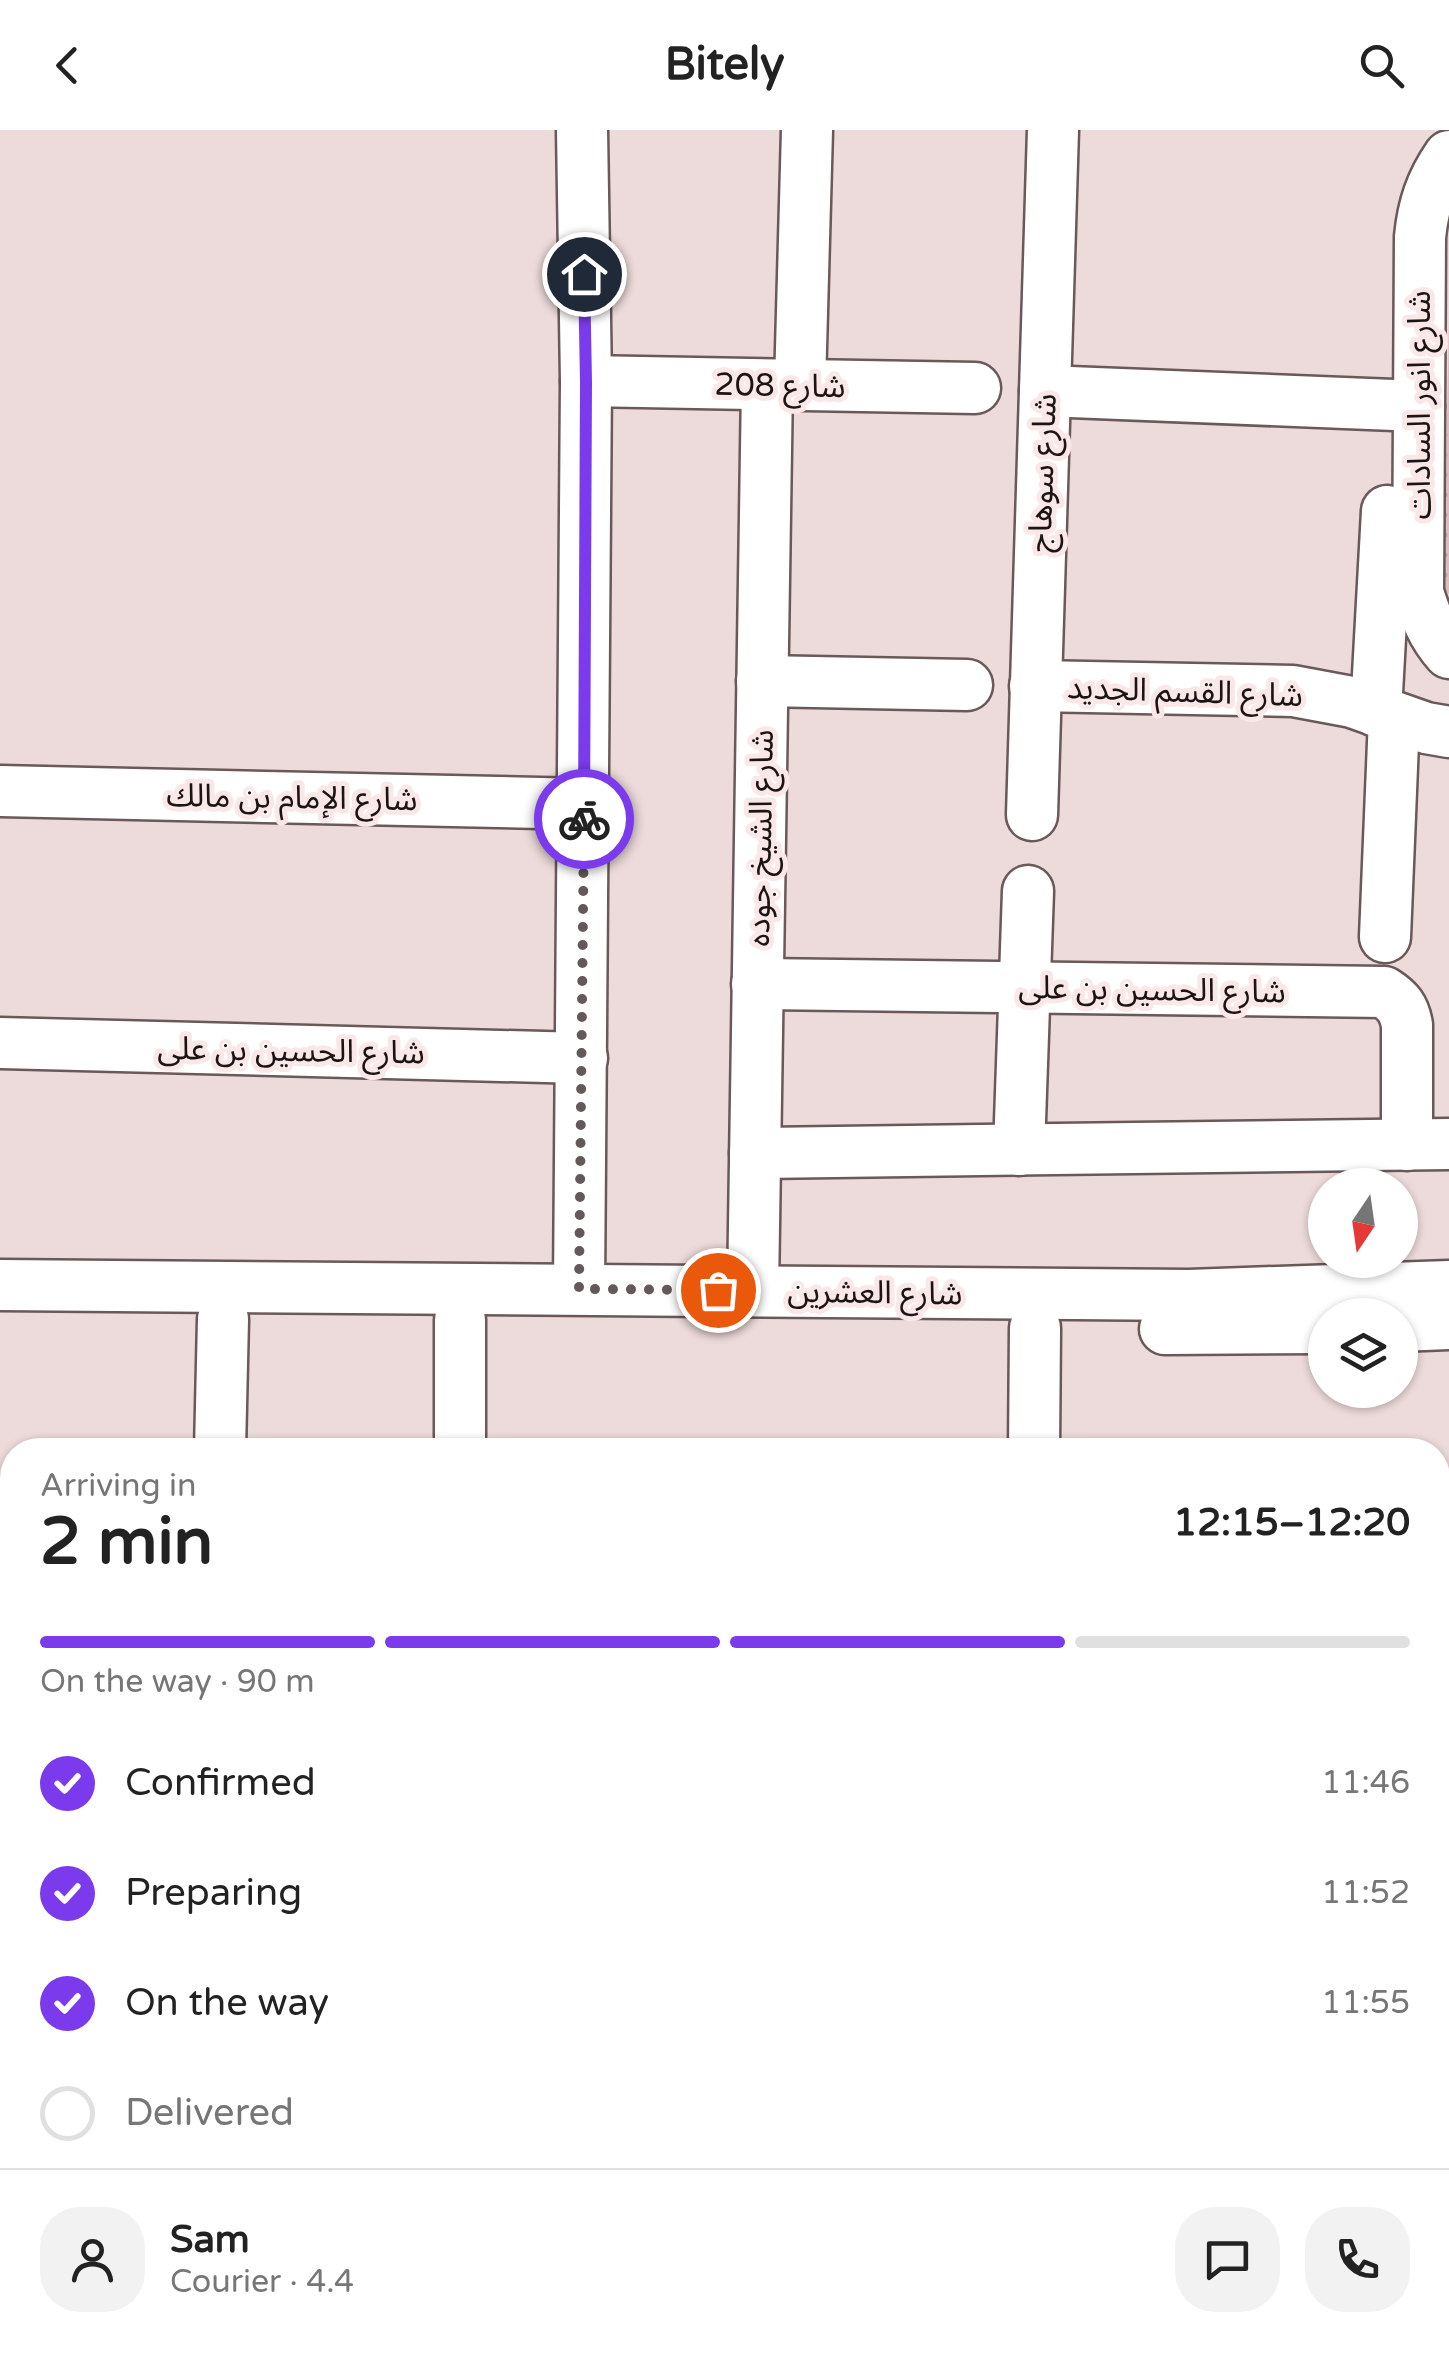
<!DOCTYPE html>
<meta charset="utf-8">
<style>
:root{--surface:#fff;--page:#f2f2f2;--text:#222;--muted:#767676;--line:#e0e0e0;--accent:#7c3aed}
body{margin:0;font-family:"Varela Round","Noto Sans Arabic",sans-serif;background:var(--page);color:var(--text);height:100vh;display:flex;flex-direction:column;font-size:38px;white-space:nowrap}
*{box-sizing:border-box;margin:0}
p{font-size:32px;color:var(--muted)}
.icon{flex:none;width:55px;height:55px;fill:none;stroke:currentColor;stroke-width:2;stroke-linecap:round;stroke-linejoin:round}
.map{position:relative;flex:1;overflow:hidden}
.drawer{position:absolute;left:0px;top:1308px;width:1450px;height:932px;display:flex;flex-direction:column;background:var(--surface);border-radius:40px 40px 0 0;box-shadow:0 2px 8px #0004}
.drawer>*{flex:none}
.needle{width:65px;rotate:193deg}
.fabs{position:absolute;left:1308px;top:1038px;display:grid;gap:20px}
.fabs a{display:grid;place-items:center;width:110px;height:110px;border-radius:50%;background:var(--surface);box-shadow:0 2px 8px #0004;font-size:50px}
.pin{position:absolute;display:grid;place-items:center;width:85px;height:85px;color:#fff;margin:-42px;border:5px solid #fff;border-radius:50%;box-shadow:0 2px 10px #0007}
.courier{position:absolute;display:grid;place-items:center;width:100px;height:100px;margin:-50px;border:8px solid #7c3aed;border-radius:50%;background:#fff;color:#222;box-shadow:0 2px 12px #0007}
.headline em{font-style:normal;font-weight:800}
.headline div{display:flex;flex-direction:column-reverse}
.headline{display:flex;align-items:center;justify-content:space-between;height:170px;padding:0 40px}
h1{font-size:65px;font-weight:800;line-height:75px}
.bar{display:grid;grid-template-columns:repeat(4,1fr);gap:15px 10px;align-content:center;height:120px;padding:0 40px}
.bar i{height:12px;border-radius:8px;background:var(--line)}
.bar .selected{background:var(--accent)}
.bar p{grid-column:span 4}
.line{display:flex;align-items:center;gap:25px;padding:0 40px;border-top:2px solid var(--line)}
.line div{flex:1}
.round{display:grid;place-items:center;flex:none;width:105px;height:105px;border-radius:40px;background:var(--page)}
ol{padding:0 40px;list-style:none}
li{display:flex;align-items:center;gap:30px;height:110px}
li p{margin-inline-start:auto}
li .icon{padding:10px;border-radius:50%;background:var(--accent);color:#fff;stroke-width:4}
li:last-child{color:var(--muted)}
li i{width:55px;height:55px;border:5px solid var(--line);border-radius:50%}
header{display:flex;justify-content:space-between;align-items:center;height:130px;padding:0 40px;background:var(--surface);font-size:45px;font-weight:800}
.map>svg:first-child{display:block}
</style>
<header><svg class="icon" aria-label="back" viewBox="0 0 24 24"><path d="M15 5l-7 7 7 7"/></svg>Bitely<svg class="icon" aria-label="search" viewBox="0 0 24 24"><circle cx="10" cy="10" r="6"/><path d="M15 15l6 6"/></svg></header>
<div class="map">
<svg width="1449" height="2238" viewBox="0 0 1449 2238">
<defs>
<pattern id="park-dots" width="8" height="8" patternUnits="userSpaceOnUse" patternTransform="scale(2.5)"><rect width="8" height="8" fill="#debbbc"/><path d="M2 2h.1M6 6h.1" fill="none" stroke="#bea0a1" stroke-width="1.8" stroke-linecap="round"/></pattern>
</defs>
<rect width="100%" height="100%" fill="#eddada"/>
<path fill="url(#park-dots)" d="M1449 186V464L1444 460Z"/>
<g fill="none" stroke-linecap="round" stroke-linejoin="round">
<defs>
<g id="minor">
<path d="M1449 26C1431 52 1423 76 1420 107L1418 462C1425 485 1432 504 1449 523"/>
<path d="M586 251 975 258"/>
<path d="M800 255 807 0"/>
<path d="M1045 261 1419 276"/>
<path d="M762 551 967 555"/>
<path d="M1035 556 1293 561 1352 572 1426 598 1449 602"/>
<path d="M1376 581 1387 381"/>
<path d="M0 661 584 674"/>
<path d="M1032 685 1053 0"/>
<path d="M1385 807 1394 588"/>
<path d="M757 854 1384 862C1398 871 1404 878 1407 895V1015"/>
<path d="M0 913 582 928"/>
<path d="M1019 1020 1028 761"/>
<path d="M755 1023 1449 1014"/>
<path d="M0 1155 1189 1165 1449 1156"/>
<path d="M579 1159 586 251 582 0"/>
<path d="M753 1161 767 255"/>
<path d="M460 1190V1320"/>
<path d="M1400 1196 1449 1194"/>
<path d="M1165 1199 1325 1198"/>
<path d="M220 1320 223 1189"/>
<path d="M1034 1320 1035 1198"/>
<path d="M0 1459H12"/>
<path d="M1438 1501 1449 1502"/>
<path d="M0 1708H12"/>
<path d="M1438 1780 1449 1781"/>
<path d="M0 1933 12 1934"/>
<path d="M0 2057 12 2058"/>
<path d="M871 2228V2238"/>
<path d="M61 2238 62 2228"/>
<path d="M199 2238V2228"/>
<path d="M449 2238V2228"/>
</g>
</defs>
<use href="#minor" stroke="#695959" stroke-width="55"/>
<use href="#minor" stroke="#fff" stroke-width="50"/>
</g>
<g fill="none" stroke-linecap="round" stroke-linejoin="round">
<path stroke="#645959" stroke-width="10" stroke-dasharray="0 18" d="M584 689 579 1159 718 1160"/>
<path stroke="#7c3aed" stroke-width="12" d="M584 689 586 252 584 144"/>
</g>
<g text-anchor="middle" stroke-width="10" stroke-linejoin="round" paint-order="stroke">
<g font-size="32" fill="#1a1414" stroke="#fae7e7">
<text transform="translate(780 255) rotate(1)" y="11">شارع 208</text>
<text transform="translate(1419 275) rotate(-90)" y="11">شارع انور السادات</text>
<text transform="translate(1042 343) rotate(-88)" y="11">شارع سوهاج</text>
<text transform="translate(1185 561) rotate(2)" y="11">شارع القسم الجديد</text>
<text transform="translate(292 667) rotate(1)" y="11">شارع الإمام بن مالك</text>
<text transform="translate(760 708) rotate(-89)" y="11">شارع الشيخ جوده</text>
<text transform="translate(1152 859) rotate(1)" y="11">شارع الحسين بن على</text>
<text transform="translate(291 920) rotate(1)" y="11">شارع الحسين بن على</text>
<text transform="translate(875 1162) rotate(1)" y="11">شارع العشرين</text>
</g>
</g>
</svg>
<div class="fabs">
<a><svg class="needle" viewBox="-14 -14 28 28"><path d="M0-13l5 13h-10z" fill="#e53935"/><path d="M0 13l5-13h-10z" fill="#767676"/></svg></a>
<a><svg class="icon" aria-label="layers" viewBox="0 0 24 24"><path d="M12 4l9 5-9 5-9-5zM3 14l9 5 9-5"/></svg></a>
</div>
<div class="pin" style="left:718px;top:1160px;background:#ea580c"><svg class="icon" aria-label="bag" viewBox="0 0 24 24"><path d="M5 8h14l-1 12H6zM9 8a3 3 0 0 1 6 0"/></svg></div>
<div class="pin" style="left:584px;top:144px;background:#1f2937"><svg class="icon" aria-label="home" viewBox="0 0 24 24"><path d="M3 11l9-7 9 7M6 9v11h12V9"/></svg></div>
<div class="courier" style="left:584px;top:689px"><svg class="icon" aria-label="bike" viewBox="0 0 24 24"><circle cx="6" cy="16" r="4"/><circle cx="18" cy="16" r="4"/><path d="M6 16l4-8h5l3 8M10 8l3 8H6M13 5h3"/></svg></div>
<section class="drawer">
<div class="headline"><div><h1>2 min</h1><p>Arriving in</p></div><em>12:15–12:20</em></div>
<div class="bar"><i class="selected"></i><i class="selected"></i><i class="selected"></i><i></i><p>On the way · 90 m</p></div>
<ol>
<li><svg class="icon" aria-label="check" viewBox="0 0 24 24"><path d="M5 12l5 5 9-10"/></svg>Confirmed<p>11:46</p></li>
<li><svg class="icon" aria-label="check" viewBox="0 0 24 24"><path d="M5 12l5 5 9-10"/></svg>Preparing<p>11:52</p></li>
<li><svg class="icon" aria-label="check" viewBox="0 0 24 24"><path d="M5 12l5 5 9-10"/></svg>On the way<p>11:55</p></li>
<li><i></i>Delivered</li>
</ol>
<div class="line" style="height:180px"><a class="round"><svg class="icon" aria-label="person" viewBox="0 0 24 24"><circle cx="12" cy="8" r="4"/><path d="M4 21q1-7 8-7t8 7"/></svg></a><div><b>Sam</b><p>Courier · 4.4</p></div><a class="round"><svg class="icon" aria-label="chat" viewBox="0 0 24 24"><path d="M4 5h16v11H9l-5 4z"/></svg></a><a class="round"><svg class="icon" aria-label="phone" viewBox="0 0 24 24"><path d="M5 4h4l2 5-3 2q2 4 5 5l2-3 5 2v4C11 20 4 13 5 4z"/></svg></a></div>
</section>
</div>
